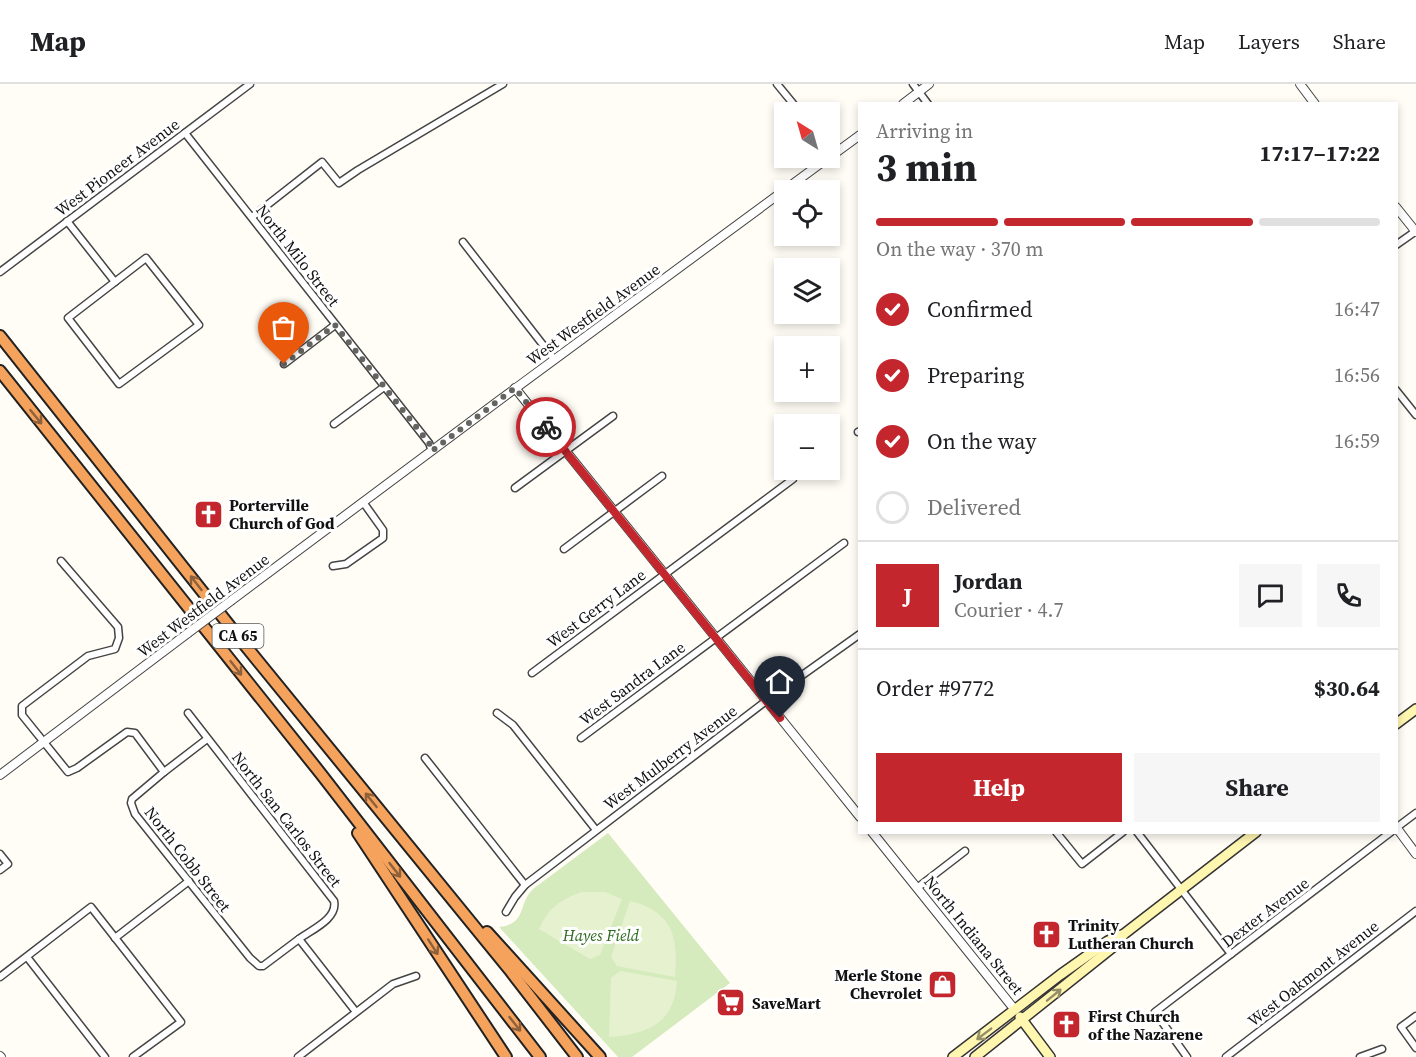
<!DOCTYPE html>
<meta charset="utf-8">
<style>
:root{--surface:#fff;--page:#f6f6f6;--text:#202124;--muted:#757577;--line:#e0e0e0;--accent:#c4262e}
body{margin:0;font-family:"Source Serif 4",serif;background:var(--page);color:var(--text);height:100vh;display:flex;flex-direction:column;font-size:22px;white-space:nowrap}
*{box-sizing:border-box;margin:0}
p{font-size:20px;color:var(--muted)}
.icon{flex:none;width:33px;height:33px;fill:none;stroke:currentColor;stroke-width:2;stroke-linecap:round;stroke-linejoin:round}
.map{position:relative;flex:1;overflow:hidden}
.panel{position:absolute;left:858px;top:18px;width:540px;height:732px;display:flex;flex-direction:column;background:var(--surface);border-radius:0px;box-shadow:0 3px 9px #0003}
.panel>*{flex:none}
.needle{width:39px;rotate:323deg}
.buttons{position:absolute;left:774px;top:18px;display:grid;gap:12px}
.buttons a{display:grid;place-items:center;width:66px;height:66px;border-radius:0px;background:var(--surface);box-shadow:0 3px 9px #0003;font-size:30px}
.pin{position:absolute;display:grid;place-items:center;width:51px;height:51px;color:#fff;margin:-62px -26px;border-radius:50% 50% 50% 0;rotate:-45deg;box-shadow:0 0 6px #0007}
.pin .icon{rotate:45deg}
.courier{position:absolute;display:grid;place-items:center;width:60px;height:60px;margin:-30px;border:4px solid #c4262e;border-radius:50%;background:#fff;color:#222;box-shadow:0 2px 8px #0007}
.summary em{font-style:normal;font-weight:700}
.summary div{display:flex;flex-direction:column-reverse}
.summary{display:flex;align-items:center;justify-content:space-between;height:102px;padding:0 18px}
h1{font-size:39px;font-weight:700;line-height:45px}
.bar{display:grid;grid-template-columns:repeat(4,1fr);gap:9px 6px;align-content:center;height:72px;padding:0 18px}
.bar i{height:8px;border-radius:4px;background:var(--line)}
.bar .active{background:var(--accent)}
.bar p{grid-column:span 4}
.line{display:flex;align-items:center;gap:15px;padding:0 18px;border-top:2px solid var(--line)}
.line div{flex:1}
.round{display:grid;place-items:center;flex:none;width:63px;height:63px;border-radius:0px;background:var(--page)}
ol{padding:0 18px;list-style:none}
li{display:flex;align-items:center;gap:18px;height:66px}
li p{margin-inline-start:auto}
li .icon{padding:6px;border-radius:50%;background:var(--accent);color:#fff;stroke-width:4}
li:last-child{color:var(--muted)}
li i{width:33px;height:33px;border:3px solid var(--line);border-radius:50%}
.cta{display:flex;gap:12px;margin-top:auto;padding:12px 18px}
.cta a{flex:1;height:69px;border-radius:0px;background:var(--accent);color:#fff;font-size:24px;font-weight:700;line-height:69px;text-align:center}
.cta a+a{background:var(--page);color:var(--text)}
header{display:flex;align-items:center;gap:36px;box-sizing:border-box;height:84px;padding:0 30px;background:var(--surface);border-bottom:2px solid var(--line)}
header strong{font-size:28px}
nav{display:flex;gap:33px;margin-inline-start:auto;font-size:21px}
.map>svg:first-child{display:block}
</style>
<header>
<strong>Map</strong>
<nav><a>Map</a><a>Layers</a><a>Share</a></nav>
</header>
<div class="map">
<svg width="1416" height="973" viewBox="0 0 1416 973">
<rect width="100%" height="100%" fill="#fffdf5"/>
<path fill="#d5ebbd" d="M608 749 730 899 632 973H618L499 843C528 839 517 821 533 805Z"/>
<g fill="#e6f2cf">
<path d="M581 808H605L622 815 600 871 590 875 539 845C549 823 559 817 581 808Z"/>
<path d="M630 817C674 828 678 854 675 893L617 882 611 873Z"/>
<path d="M620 887 677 897C674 940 648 950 609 953L611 894Z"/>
</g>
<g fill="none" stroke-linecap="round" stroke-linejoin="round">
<defs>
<g id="minor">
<path d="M777 0 800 28"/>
<path d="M913 0 928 20"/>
<path d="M185 49 429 359 432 367"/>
<path d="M252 133 322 78 339 99 358 86 503 0"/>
<path d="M67 137 115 198"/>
<path d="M463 158 554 275"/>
<path d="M1396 161 1416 147"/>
<path d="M146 174 199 241 119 300 68 234Z"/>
<path d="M0 188 250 0"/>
<path d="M284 280 335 241"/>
<path d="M1396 306 1416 331"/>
<path d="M334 340 384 303"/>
<path d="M858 348 860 347"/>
<path d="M515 404 613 332"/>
<path d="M564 465 662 392"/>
<path d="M61 477 118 543 119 554 115 565 88 572 22 622V631L68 688 77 684 127 648 135 649 164 688 132 715 131 719 135 730 250 874 259 882H263L299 855 356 928"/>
<path d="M333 482 346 480 383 454V446L363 418"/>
<path d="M532 589 793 395"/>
<path d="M188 629 334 817C338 835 311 846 299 855"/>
<path d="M497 629 513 641 596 746"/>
<path d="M581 654 844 459"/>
<path d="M425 674 525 801"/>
<path d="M164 688 207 655"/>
<path d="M1396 744 1416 729"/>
<path d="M1056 748 1082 780 1123 748"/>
<path d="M1137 748 1231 870"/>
<path d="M0 770 8 780 0 786"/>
<path d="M917 804 965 767"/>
<path d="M506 828 515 813 525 801 766 617 860 550"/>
<path d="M115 854 189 797"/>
<path d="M27 873 105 973"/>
<path d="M0 893 91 823 181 938 133 973"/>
<path d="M1416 932 1401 943 1416 964"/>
<path d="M298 973 393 900 416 892"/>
<path d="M1187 973 1155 928 1391 748"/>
<path d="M1226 973 1416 827"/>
<path d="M1360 973 1382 965"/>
</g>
<g id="tertiary">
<path d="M1300 0 1315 20"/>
<path d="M903 20 929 0"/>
<path d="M830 73 860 51"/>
<path d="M1396 123 1416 148"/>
<path d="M515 304 860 733"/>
<path d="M232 516 501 315 828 74"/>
<path d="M0 691 188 549"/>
<path d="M1396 743 1416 770"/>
<path d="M872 748 1015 926"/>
<path d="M0 972 1 973"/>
</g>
<g id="secondary">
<path d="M1396 640 1416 625"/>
<path d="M1020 933 1050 973"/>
<path d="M953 973 1060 891 1108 857 1121 851"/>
<path d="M975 973 1113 863 1124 850 1256 748"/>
</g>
<g id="motorway">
<path d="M0 252 244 560 509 885 577 973"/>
<path d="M0 287 321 690 540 973"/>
<path d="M358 749 506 973"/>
<path d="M487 848 600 973"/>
</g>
</defs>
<use href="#minor" stroke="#444" stroke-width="9"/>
<use href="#tertiary" stroke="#444" stroke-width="10"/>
<use href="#secondary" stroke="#333" stroke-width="12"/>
<use href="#motorway" stroke="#222" stroke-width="14"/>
<use href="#minor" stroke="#fff" stroke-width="6"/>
<use href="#tertiary" stroke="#fff" stroke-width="8"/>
<use href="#secondary" stroke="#fff6b0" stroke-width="9"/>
<use href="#motorway" stroke="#f5a25d" stroke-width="10"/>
<defs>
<path id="tertiary-bridge" d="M188 549 232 516"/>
</defs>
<use href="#tertiary-bridge" stroke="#444" stroke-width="10" stroke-linecap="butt"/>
<use href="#tertiary-bridge" stroke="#fff" stroke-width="8"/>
</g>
<defs><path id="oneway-shaft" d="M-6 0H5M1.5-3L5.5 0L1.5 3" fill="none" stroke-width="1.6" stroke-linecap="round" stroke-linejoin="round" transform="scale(1.5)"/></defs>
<g stroke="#8e613b">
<use href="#oneway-shaft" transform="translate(36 333) rotate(51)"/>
<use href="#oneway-shaft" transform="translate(196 499) rotate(-128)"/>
<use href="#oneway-shaft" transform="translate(236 584) rotate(52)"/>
<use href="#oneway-shaft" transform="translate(371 716) rotate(-129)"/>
<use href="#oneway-shaft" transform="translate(395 786) rotate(52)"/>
<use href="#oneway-shaft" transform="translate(433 863) rotate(57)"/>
<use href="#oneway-shaft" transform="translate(515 940) rotate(52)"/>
</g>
<g stroke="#948f68">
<use href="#oneway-shaft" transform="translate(1054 911) rotate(-39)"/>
<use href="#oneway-shaft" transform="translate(984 950) rotate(143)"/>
</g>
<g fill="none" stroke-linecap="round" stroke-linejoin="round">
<path stroke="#646461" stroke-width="6" stroke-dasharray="0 10.8" d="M284 280 335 241 429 359 432 367 515 304 546 343"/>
<path stroke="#c4262e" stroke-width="8" d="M546 343 780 634"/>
</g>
<defs>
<symbol id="church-square" viewBox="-11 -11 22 22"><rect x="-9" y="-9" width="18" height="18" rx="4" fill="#c4262e" stroke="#fff"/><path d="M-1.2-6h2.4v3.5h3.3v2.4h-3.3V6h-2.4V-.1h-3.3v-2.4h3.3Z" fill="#fff"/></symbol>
<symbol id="shop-square" viewBox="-11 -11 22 22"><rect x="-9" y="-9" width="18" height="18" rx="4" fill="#c4262e" stroke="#fff"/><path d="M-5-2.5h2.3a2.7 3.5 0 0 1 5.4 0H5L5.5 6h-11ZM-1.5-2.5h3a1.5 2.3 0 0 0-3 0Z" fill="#fff"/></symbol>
<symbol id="supermarket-square" viewBox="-11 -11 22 22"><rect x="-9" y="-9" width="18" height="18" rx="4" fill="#c4262e" stroke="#fff"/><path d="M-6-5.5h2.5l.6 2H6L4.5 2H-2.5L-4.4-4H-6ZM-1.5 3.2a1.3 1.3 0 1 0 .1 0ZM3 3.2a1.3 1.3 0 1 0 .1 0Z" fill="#fff"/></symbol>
</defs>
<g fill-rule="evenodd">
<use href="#church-square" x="192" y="414" width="33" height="33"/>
<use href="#church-square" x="1030" y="834" width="33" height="33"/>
<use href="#shop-square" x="926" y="884" width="33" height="33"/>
<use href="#supermarket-square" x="714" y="902" width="33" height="33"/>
<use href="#church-square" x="1050" y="924" width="33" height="33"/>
</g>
<g text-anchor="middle" stroke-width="6" stroke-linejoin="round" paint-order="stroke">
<rect fill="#fff" stroke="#585858" stroke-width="1.5" x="212.5" y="540" width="51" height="24" rx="4.5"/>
<g font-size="15" font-weight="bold" fill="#111">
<text x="238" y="557">CA 65</text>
</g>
<g font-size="16" fill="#111" stroke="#fff">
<text transform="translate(117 83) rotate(-37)" y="6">West Pioneer Avenue</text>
<text transform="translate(298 171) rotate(52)" y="6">North Milo Street</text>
<text transform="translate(593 230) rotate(-36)" y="6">West Westfield Avenue</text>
<text transform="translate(203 521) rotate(-37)" y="6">West Westfield Avenue</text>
<text transform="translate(596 524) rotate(-37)" y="6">West Gerry Lane</text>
<text transform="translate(632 599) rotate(-37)" y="6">West Sandra Lane</text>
<text transform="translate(670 673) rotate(-37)" y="6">West Mulberry Avenue</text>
<text transform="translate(287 735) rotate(52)" y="6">North San Carlos Street</text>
<text transform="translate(188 775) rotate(52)" y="6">North Cobb Street</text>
<text transform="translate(1265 828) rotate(-37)" y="6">Dexter Avenue</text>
<text transform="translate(974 851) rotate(51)" y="6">North Indiana Street</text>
<text transform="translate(1313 889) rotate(-38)" y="6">West Oakmont Avenue</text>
</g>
<g font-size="16" font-weight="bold" fill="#111" stroke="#fff" text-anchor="start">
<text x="229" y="427">Porterville<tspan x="229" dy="18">Church of God</tspan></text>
<text x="1068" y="847">Trinity<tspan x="1068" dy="18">Lutheran Church</tspan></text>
<text x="922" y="897" text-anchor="end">Merle Stone<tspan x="922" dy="18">Chevrolet</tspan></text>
<text x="752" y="925">SaveMart</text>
<text x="1088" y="938">First Church<tspan x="1088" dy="18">of the Nazarene</tspan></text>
</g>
<g font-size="16" font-style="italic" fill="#2f6b1f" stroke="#fff">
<text x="601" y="857">Hayes Field</text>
</g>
</g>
</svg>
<div class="buttons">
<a><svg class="needle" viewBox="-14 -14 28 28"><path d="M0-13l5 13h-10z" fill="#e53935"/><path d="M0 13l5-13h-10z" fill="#757577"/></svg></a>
<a><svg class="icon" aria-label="locate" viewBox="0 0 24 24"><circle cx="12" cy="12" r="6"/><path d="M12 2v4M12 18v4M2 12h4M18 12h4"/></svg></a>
<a><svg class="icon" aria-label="layers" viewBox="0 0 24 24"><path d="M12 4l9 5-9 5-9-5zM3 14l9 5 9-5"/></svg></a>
<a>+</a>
<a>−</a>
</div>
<div class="pin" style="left:284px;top:280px;background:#ea580c"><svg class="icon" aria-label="bag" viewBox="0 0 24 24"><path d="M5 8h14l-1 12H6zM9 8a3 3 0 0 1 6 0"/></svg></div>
<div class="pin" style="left:780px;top:634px;background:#1f2937"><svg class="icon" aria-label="home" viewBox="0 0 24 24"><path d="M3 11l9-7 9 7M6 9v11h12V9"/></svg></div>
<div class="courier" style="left:546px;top:343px"><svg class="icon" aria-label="bike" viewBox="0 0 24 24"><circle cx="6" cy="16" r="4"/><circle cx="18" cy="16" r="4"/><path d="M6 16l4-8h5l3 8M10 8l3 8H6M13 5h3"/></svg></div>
<section class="panel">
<div class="summary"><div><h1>3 min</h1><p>Arriving in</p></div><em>17:17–17:22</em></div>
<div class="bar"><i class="active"></i><i class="active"></i><i class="active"></i><i></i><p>On the way · 370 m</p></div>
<ol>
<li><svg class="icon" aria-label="check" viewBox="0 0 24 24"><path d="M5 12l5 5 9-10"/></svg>Confirmed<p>16:47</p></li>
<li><svg class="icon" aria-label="check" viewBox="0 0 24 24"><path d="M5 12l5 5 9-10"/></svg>Preparing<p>16:56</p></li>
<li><svg class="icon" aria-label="check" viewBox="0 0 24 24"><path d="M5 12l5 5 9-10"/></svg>On the way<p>16:59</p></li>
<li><i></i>Delivered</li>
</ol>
<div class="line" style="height:108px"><b class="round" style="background:var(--accent);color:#fff">J</b><div><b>Jordan</b><p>Courier · 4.7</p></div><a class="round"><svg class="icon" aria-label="chat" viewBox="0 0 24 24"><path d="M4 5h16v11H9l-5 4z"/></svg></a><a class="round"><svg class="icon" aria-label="phone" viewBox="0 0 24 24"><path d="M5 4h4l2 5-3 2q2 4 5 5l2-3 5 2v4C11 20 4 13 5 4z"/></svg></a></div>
<div class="line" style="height:78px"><div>Order #9772</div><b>$30.64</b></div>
<div class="cta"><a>Help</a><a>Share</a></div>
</section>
</div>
